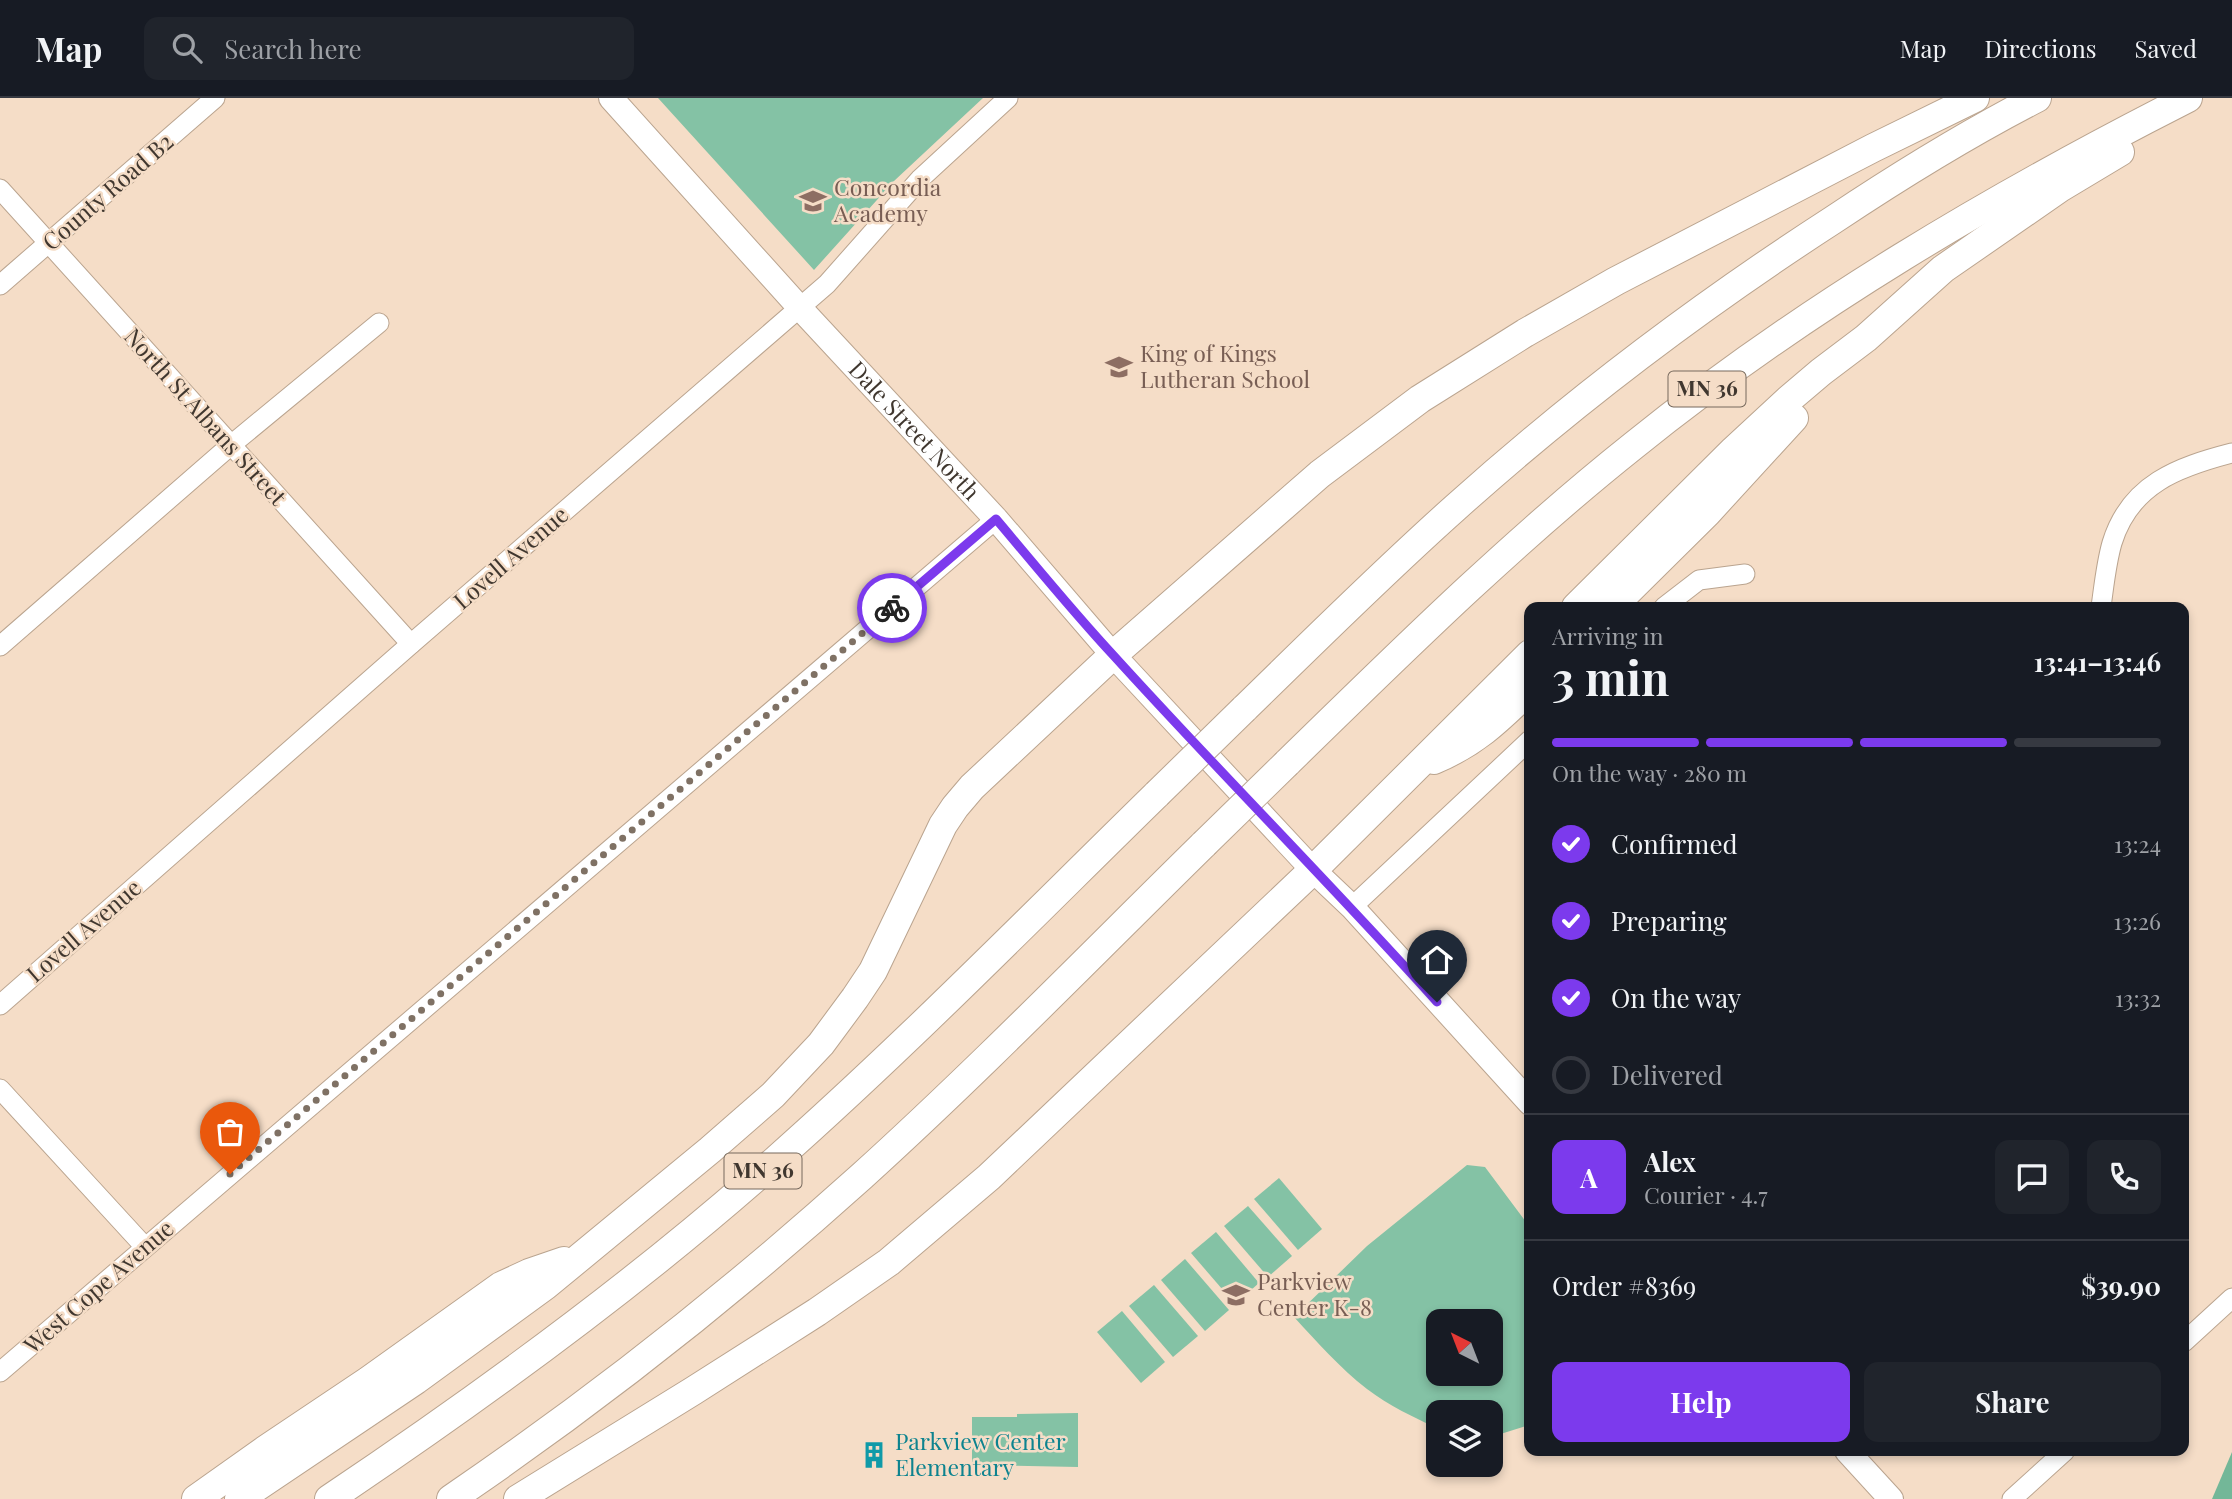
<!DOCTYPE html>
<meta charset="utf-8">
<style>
:root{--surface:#171b24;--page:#20242c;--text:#f1f3f6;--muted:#9ea1a6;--line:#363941;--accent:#7c3aed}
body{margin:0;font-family:"Playfair Display",serif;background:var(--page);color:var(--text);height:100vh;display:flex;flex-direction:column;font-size:26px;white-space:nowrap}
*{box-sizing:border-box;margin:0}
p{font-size:23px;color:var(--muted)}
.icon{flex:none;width:38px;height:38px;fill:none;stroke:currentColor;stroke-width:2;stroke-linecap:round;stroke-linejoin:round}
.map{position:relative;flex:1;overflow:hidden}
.side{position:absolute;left:1524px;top:504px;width:665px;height:854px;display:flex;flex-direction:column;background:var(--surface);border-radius:14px;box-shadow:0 4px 10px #0003}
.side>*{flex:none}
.needle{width:46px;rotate:318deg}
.fabs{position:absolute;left:1426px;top:1211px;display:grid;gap:14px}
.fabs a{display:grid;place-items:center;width:77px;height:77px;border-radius:14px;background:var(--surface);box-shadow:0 4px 10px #0003;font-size:35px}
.pin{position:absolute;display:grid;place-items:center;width:60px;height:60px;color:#fff;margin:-72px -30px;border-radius:50% 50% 50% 0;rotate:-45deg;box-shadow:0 0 7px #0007}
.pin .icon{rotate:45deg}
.courier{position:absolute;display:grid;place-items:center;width:70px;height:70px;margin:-35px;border:5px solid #7c3aed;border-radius:50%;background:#fff;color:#222;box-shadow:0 2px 9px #0007}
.summary em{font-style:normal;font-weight:700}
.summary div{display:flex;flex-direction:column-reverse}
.summary{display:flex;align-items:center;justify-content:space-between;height:119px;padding:0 28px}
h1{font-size:46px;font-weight:700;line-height:52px}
.bar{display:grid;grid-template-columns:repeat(4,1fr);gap:10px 7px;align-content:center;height:84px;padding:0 28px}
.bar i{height:9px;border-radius:5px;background:var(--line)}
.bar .selected{background:var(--accent)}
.bar p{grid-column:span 4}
.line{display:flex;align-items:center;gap:18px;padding:0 28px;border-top:2px solid var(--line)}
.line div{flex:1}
.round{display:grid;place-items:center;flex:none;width:74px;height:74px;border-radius:14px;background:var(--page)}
ol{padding:0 28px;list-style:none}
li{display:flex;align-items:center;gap:21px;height:77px}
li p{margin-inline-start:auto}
li .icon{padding:7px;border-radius:50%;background:var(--accent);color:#fff;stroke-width:4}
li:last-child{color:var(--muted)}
li i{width:38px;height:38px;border:4px solid var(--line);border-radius:50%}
.primary-button{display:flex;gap:14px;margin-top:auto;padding:14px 28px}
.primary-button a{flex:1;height:80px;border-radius:14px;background:var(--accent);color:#fff;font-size:28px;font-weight:700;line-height:80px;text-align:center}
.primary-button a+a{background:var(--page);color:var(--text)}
header{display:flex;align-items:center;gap:42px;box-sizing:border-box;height:98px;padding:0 35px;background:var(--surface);border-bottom:2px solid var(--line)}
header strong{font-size:33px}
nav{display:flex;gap:38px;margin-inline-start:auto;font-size:24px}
.search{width:490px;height:63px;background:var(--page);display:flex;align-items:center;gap:18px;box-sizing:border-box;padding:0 24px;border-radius:14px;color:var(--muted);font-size:26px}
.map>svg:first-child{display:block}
</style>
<header>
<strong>Map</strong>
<div class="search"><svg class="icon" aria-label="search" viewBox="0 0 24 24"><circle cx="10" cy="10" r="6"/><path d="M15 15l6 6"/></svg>Search here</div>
<nav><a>Map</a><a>Directions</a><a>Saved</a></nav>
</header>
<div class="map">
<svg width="2232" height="1401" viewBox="0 0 2232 1401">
<rect width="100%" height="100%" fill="#f5ddc7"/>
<g fill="#84c2a5" fill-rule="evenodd">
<path d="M658 0H983L894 83 814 172Z"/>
<path d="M1467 1067 1485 1069 1529 1128V1327L1491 1339V1314H1438V1331C1414 1319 1389 1308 1367 1291 1340 1270 1317 1244 1294 1219L1367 1148ZM1438 1223H1491V1276H1438Z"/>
<path d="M1279 1080 1322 1131 1298 1152 1254 1101Z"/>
<path d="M1248 1108 1292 1158 1268 1179 1224 1128Z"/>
<path d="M1216 1134 1259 1185 1235 1206 1191 1155Z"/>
<path d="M1185 1161 1229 1212 1205 1233 1161 1182Z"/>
<path d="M1154 1187 1198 1238 1173 1259 1129 1208Z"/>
<path d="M1122 1213 1165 1264 1141 1285 1097 1234Z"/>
<path d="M1078 1315V1369L972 1367V1319H1017V1316Z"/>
</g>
<path fill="#73b798" d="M2232 1354V1401H2212Z"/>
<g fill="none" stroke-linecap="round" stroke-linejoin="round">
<defs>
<g id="minor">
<path d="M0 91 411 546"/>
<path d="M0 187 215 0"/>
<path d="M1664 509 1699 482 1745 476"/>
<path d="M2101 509C2104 488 2106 466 2112 445 2130 386 2178 369 2232 355"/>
<path d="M0 548 231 347 379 225"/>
<path d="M1352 809 1530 642"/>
<path d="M0 907 411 546 827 186 920 81 1008 0"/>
<path d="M0 991 145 1149"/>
<path d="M2184 1244 2232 1200"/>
<path d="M0 1274 996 421"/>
<path d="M2012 1401 2065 1353"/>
</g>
<g id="major">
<path id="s1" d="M611 0 799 209 996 421 1113 557 1313 772 1352 809 1530 1005"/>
<path d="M1847 1353 1891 1401"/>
</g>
<g id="highway">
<path d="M1576 509 1734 352 1788 302 1821 274 1866 240 1943 171 2060 90 2120 54"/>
<path d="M1612 509 1707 415 1794 320"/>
<path d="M1244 611C1314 543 1382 475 1455 410 1573 304 1700 208 1833 122 1899 78 1967 36 2037 0"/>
<path d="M1434 662C1476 644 1498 622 1530 591"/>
<path d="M1287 665C1399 556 1510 446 1633 348 1804 210 1993 99 2188 0"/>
<path d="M196 1401 265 1352 368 1283 501 1188 529 1175 564 1163"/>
<path d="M239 1401 416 1282 545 1188 710 1052 773 997 821 946 855 900 873 873 943 727 955 709 972 689 1113 557 1320 376 1420 301 1525 235 1616 183 1873 50 1975 0"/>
<path d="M329 1401C475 1303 620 1198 753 1082 893 960 1024 826 1157 696"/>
<path d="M451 1401C595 1303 733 1194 862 1078 980 971 1091 857 1204 746"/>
<path d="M518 1401 693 1293 817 1214 889 1164 989 1079 1313 772 1530 556"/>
</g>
</defs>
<use href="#minor" stroke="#baa48f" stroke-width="21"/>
<use href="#major" stroke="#baa48f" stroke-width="26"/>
<use href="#highway" stroke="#baa48f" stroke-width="30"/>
<use href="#minor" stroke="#fff" stroke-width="19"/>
<use href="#major" stroke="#fff" stroke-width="24"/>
<use href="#highway" stroke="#fff" stroke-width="28"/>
<defs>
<g id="highway-bridge">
<path d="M1157 696 1244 611"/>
<path d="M1204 746 1287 665"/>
</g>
</defs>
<use href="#highway-bridge" stroke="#baa48f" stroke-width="30" stroke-linecap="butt"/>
<use href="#highway-bridge" stroke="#fff" stroke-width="28"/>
</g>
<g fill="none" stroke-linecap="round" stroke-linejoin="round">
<path stroke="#7f7164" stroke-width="7" stroke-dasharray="0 12.6" d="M230 1076 892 510"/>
<path stroke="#7c3aed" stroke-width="9" d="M892 510 996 421C1035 467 1073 514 1114 558 1220 675 1332 787 1437 904"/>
</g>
<defs>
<symbol id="school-bare" viewBox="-9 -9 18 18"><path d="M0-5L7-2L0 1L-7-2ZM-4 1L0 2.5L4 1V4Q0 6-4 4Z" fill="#8d6e63" stroke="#f5ddc7" stroke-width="2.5" paint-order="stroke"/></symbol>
<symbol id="building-bare" viewBox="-9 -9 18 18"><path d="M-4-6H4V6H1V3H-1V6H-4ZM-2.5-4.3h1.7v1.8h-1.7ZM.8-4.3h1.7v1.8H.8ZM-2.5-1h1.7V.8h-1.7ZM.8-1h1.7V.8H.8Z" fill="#0f9aa8" stroke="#f5ddc7" stroke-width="2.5" paint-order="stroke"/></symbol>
</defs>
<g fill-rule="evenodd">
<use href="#school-bare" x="794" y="84" width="38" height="38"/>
<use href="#school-bare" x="1100" y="250" width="38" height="38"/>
<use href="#school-bare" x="1217" y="1178" width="38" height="38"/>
<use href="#building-bare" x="855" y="1338" width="38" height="38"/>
</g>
<g text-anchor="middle" stroke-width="5" stroke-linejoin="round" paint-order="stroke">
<g fill="#f5ddc7" stroke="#76695d" stroke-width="2">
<rect x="1668.5" y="273.5" width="77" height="35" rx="5"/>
<rect x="724.5" y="1055.5" width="77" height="35" rx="5"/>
</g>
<g font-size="21" font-weight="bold" fill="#40372f">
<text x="1707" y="298">MN 36</text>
<text x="763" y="1080">MN 36</text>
</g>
<g font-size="23" fill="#785e54" stroke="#f5ddc7" text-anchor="start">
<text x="834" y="98">Concordia<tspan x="834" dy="26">Academy</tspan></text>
<text x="1140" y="264">King of Kings<tspan x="1140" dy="26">Lutheran School</tspan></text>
<text x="1257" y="1192">Parkview<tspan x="1257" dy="26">Center K-8</tspan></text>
</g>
<g font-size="23" fill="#40372f" stroke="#f5ddc7">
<text transform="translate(108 94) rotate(-41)" y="8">County Road B2</text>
<text transform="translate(205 319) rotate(48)" y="8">North St Albans Street</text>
<text dy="8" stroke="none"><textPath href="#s1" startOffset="450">Dale Street North</textPath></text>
<text transform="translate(511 460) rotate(-41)" y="8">Lovell Avenue</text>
<text transform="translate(84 833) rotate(-41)" y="8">Lovell Avenue</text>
<text transform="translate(99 1189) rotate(-41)" y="8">West Cope Avenue</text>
</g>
<g font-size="23" fill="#0d838f" stroke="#f5ddc7" text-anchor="start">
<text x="895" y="1352">Parkview Center<tspan x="895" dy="26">Elementary</tspan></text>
</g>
</g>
</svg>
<div class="fabs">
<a><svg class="needle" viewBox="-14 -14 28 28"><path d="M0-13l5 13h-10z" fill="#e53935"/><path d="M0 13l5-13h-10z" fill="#9ea1a6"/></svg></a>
<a><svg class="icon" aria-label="layers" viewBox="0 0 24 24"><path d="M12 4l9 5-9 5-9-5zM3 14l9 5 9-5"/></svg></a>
</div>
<div class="pin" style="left:230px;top:1076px;background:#ea580c"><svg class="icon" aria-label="bag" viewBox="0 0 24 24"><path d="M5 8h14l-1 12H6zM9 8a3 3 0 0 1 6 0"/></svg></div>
<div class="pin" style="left:1437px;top:904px;background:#1f2937"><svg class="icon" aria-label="home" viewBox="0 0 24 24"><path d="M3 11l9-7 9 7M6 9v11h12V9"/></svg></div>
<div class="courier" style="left:892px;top:510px"><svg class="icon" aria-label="bike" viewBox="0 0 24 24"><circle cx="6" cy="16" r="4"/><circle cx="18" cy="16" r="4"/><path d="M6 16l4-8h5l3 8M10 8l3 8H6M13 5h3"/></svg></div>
<section class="side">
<div class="summary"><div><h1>3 min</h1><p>Arriving in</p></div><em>13:41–13:46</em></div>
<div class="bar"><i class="selected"></i><i class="selected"></i><i class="selected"></i><i></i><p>On the way · 280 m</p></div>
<ol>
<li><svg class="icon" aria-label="check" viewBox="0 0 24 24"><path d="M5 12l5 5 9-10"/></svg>Confirmed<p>13:24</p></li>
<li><svg class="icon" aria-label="check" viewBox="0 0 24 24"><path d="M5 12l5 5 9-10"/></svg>Preparing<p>13:26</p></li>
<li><svg class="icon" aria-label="check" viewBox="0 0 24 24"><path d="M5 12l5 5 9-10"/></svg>On the way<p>13:32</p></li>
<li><i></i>Delivered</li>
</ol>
<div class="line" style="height:126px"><b class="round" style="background:var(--accent);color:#fff">A</b><div><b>Alex</b><p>Courier · 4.7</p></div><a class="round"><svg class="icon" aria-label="chat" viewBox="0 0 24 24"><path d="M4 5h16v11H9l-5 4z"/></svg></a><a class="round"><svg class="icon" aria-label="phone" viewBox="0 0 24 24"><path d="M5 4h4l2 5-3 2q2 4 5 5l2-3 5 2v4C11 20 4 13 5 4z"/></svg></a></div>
<div class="line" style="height:91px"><div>Order #8369</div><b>$39.90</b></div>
<div class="primary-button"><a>Help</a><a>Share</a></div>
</section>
</div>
